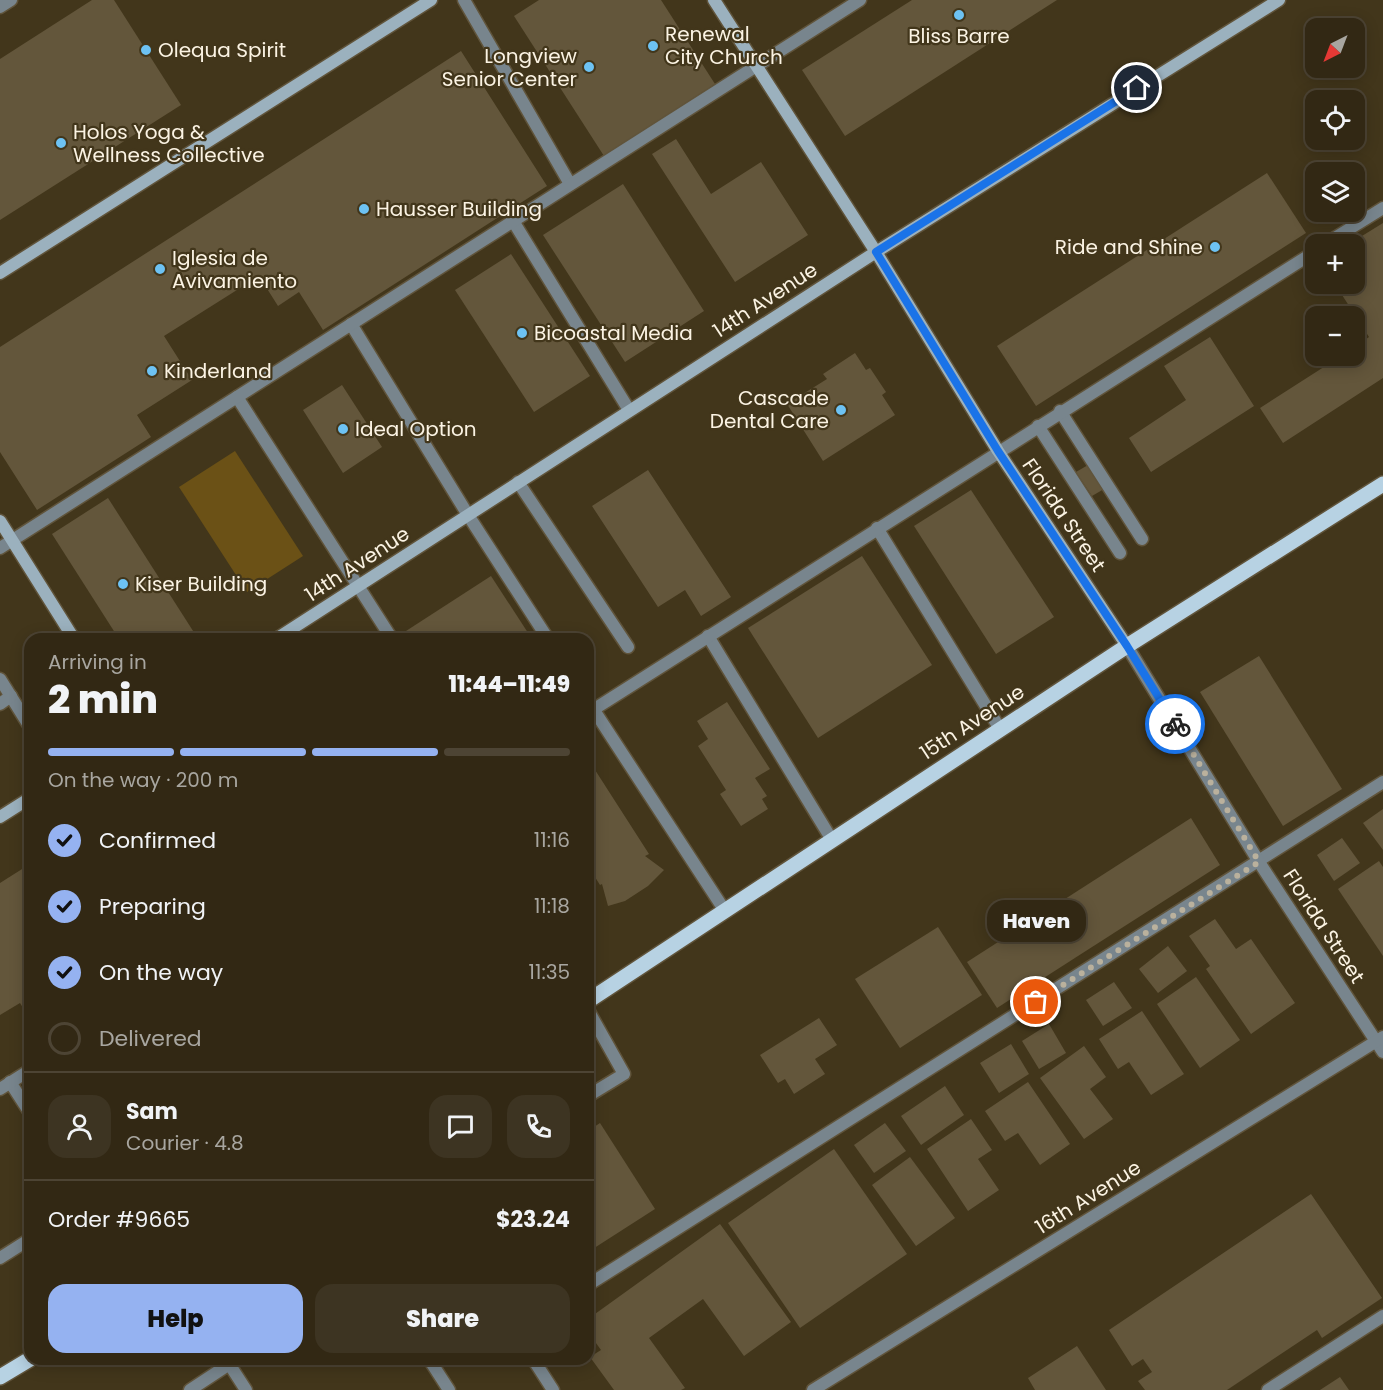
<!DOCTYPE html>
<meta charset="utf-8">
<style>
:root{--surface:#322814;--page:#3d3422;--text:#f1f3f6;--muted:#a8a6a0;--line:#4d4434;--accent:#95b2f1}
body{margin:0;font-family:Poppins,sans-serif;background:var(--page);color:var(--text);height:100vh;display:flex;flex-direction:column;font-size:22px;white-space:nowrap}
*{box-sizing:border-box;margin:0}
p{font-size:20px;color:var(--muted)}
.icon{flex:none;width:33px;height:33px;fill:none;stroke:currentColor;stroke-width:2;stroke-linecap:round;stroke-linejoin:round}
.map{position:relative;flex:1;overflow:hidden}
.panel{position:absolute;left:24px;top:633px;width:570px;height:732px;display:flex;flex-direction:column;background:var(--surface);border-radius:18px;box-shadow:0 3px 15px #0003,0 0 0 2px var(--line)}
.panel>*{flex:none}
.needle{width:39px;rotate:222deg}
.controls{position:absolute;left:1305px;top:18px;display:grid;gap:12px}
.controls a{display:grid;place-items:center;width:60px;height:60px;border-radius:12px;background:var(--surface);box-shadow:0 3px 15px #0003,0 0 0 2px var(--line);font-size:30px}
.pin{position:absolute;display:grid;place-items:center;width:51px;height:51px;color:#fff;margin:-26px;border:3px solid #fff;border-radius:50%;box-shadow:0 2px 6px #0007}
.courier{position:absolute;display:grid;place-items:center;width:60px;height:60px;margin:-30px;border:4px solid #1a73e8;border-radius:50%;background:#fff;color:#222;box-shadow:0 2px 8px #0007}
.bubble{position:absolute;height:42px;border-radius:18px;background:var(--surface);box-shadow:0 3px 15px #0003,0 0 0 2px var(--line);font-size:20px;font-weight:800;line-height:42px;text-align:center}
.headline em{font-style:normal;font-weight:800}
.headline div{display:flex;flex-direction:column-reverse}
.headline{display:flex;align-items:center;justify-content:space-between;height:102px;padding:0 24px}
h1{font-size:39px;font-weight:800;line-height:45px}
.bar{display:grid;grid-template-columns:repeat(4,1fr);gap:9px 6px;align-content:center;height:72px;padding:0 24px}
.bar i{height:8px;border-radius:4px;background:var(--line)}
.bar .current{background:var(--accent)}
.bar p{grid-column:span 4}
.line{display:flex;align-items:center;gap:15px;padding:0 24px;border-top:2px solid var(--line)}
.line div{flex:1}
.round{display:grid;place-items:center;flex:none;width:63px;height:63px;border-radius:18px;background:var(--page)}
ol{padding:0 24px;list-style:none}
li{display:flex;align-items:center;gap:18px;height:66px}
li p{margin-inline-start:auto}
li .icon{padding:6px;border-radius:50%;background:var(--accent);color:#111;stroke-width:4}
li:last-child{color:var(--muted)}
li i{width:33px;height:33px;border:3px solid var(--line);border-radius:50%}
.button{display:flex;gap:12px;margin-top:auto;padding:12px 24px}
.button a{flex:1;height:69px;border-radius:18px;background:var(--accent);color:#111;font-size:24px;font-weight:800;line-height:69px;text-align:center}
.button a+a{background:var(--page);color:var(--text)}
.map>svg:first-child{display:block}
</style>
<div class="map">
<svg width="1383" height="1390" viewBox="0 0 1383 1390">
<rect width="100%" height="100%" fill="#42361b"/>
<path fill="#6b5116" d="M235 451 303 556 247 592 179 487Z"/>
<g fill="#63563b">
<path d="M92 0H114L181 105 0 220V59Z"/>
<path d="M539 0H661L715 84 604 156 514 16Z"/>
<path d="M912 0H1057L845 136 802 70Z"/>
<path d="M461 51 547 186 323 330 299 292 278 306 259 276 164 336 192 380 137 415 151 437 37 510 0 452V347Z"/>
<path d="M676 139 711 194 761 162 808 235 735 282 652 154Z"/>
<path d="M1267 173 1306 233 1036 406 997 346Z"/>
<path d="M623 184 704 311 625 362 543 235Z"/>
<path d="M1383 223V378L1283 443 1260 408 1341 356H1354V347L1369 337 1335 284H1354V244H1349Z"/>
<path d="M511 254 590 376 534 412 455 290Z"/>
<path d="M1210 337 1254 406 1151 472 1129 438 1186 400 1164 366Z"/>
<path d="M855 353 866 370 870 368 886 392 882 395 895 415 823 461 787 404 827 379 823 374Z"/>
<path d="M342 385 382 447 343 473 303 410Z"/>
<path d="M1088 465 1104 489 1092 496 1076 472Z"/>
<path d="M648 470 731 597 701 616 685 590 658 607 592 506Z"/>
<path d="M971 490 1054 617 996 654 914 526Z"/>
<path d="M108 498 195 634 186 639H119L52 534Z"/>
<path d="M862 556 932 665 818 738 748 628Z"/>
<path d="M491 576 532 639H411L406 631Z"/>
<path d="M1259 656 1342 789 1283 826 1200 692Z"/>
<path d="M727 702 770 769 755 778 767 796 762 799 768 809 741 826 720 794 726 790 698 746 708 739 697 721Z"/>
<path d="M588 759 649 854 645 856 664 870 648 886 625 901 608 906 602 884 600 885 588 866Z"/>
<path d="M1383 809V850L1363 823Z"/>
<path d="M1191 818 1220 865 997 1008 967 962Z"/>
<path d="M1342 838 1360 863 1334 881 1317 855Z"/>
<path d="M1379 861 1383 867V956L1338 889Z"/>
<path d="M30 864V1019L20 1003 0 1015V883Z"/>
<path d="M1215 919 1236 949 1251 939 1295 1003 1251 1034 1206 969 1210 966 1189 936Z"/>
<path d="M938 927 982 995 900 1048 855 979Z"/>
<path d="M1168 946 1187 971 1158 993 1139 969Z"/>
<path d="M1196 977 1240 1040 1200 1068 1157 1004Z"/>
<path d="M1114 982 1132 1008 1103 1026 1086 1000Z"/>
<path d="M1142 1011 1184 1074 1151 1095 1129 1062 1118 1069 1099 1039Z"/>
<path d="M819 1018 837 1045 815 1059 825 1074 794 1094 785 1079 778 1083 760 1055Z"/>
<path d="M1049 1024 1066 1053 1039 1069 1022 1041Z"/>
<path d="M1011 1044 1029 1074 999 1093 980 1063Z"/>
<path d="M1084 1046 1106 1077 1090 1089 1113 1119 1084 1139 1040 1078Z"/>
<path d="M1028 1082 1070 1144 1040 1165 1018 1133 1005 1141 985 1111Z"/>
<path d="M945 1086 964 1115 921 1145 901 1116Z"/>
<path d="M971 1119 992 1150 978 1159 999 1190 968 1211 927 1149Z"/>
<path d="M600 1123 655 1209 588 1252V1131Z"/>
<path d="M885 1123 906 1151 874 1173 854 1145Z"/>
<path d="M834 1149 907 1254 800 1328 728 1223Z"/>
<path d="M910 1157 955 1218 916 1246 872 1185Z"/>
<path d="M1311 1194 1382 1298 1322 1338 1317 1330 1227 1390H1145L1138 1381 1152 1372 1143 1359 1132 1366 1109 1330Z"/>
<path d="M720 1224 791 1322 744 1356 703 1299 649 1338 685 1388 681 1390H614L590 1357 601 1350 588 1332V1319Z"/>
<path d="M1077 1346 1106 1390H1035L1028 1378Z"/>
<path d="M1340 1377 1349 1390H1320Z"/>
</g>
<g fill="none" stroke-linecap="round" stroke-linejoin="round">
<defs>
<g id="lane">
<path d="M464 0 570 184"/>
<path d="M0 7 11 0"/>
<path d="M513 221 629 410"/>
<path d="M1325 244 1383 208"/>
<path d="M351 324 468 515 548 639"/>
<path d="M237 397 392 639"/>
<path d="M1060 411 1142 539"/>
<path d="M1038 426 1120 553"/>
<path d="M518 482 628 647"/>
<path d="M877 528 1000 729"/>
<path d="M0 548 860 0"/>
<path d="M708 636 832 840"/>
<path d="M0 679 30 727"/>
<path d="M588 701 725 911"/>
<path d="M0 704 11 696"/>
<path d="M588 713 1316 251"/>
<path d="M588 1010 624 1074 588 1096"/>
<path d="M10 1082 30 1113"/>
<path d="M0 1089 30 1070"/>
<path d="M0 1258 30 1239"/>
<path d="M588 1285 1383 782"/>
<path d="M226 1359 246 1390"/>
<path d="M429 1359 449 1390"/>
<path d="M190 1390 237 1359"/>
<path d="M1268 1390 1383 1316"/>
</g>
<g id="street">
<path d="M1127 646 1259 862 1383 1052"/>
<path d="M533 1359 553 1390"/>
<path d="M813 1390 1383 1037"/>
</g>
<g id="secondary">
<path d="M714 0 876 252 998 451 1127 646"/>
<path d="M0 273 431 0"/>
<path d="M0 521 74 639"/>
<path d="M276 639 876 252 1279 0"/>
<path d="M0 817 30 798"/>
</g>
<g id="primary">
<path d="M588 1001 1127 646 1383 484"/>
<path d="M0 1377 30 1359"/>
</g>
</defs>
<use href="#lane" stroke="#60543b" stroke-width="15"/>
<use href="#street" stroke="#60543b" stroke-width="15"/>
<use href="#secondary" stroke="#60543b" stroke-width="15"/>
<use href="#primary" stroke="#60543b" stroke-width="18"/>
<use href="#lane" stroke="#78858d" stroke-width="12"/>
<use href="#street" stroke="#78858d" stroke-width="12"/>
<use href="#secondary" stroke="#9bb1be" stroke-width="12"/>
<use href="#primary" stroke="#b7d2e3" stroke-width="15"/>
</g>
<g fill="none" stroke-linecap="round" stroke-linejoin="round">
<path stroke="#bab19d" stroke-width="6" stroke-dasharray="0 10.8" d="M1036 1002 1259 862 1175 724"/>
<path stroke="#1a73e8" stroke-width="8" d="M1137 88 876 252 998 451 1127 646 1175 724"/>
</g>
<g fill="#6dc2f3" stroke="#42361b" stroke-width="2">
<circle cx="959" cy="15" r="6"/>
<circle cx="653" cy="46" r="6"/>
<circle cx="146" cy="50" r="6"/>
<circle cx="589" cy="67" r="6"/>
<circle cx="61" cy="143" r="6"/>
<circle cx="364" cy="209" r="6"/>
<circle cx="1215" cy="247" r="6"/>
<circle cx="160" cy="269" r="6"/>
<circle cx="522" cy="333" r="6"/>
<circle cx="152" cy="371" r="6"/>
<circle cx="841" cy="410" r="6"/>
<circle cx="343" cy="429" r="6"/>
<circle cx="123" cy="584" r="6"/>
</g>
<g text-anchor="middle" stroke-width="4.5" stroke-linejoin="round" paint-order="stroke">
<g font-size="20" fill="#fbf3e3" stroke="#42361b" text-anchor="start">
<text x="665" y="41">Renewal<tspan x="665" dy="23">City Church</tspan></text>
<text x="959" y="43" text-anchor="middle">Bliss Barre</text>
<text x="158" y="57">Olequa Spirit</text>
<text x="577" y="63" text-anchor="end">Longview<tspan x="577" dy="23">Senior Center</tspan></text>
<text x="73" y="139">Holos Yoga &amp;<tspan x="73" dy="23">Wellness Collective</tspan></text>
<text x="376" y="216">Hausser Building</text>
<text x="1203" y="254" text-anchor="end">Ride and Shine</text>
<text x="172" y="265">Iglesia de<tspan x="172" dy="23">Avivamiento</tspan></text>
<text x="534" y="340">Bicoastal Media</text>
<text x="164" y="378">Kinderland</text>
<text x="829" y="405" text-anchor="end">Cascade<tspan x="829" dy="23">Dental Care</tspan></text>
<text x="355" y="436">Ideal Option</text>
<text x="135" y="591">Kiser Building</text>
</g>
<g font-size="20" fill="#fbf3e3" stroke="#42361b">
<text transform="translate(765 300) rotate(-33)" y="7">14th Avenue</text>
<text transform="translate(1064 515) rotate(56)" y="7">Florida Street</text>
<text transform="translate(357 564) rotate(-33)" y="7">14th Avenue</text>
<text transform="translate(972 722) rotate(-33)" y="7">15th Avenue</text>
<text transform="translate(1324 926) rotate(57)" y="7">Florida Street</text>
<text transform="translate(1088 1197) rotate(-32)" y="7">16th Avenue</text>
</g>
</g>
</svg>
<div class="controls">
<a><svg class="needle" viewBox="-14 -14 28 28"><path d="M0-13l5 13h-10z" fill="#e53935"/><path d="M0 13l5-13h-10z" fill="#a8a6a0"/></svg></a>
<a><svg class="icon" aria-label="locate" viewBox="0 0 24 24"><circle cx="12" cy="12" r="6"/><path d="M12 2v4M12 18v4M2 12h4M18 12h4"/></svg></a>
<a><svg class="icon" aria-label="layers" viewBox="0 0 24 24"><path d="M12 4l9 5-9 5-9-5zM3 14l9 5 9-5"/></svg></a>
<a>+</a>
<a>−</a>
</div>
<div class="pin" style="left:1036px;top:1002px;background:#ea580c"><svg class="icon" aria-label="bag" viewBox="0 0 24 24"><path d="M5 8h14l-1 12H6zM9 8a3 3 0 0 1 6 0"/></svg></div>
<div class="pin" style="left:1137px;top:88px;background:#1f2937"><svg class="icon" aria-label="home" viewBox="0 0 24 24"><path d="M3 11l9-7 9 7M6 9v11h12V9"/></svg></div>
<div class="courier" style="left:1175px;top:724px"><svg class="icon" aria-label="bike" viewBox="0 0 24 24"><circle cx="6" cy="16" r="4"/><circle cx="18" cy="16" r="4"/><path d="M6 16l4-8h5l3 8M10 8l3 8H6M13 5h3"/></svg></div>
<div class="bubble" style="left:987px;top:900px;width:99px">Haven</div>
<section class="panel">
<div class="headline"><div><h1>2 min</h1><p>Arriving in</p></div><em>11:44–11:49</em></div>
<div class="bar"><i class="current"></i><i class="current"></i><i class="current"></i><i></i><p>On the way · 200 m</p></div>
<ol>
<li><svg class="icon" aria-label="check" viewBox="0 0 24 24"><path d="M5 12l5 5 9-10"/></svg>Confirmed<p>11:16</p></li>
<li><svg class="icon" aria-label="check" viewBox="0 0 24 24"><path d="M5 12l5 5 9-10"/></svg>Preparing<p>11:18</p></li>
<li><svg class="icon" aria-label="check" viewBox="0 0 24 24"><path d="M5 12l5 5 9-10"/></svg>On the way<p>11:35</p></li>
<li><i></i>Delivered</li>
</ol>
<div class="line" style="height:108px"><a class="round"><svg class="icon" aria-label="person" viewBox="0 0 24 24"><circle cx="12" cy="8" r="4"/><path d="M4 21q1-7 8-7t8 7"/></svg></a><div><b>Sam</b><p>Courier · 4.8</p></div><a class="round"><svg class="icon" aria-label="chat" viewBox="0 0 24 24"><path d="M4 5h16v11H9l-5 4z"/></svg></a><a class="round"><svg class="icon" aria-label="phone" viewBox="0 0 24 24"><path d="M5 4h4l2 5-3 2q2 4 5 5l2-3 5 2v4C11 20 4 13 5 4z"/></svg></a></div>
<div class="line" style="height:78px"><div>Order #9665</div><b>$23.24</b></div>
<div class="button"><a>Help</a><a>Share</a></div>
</section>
</div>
